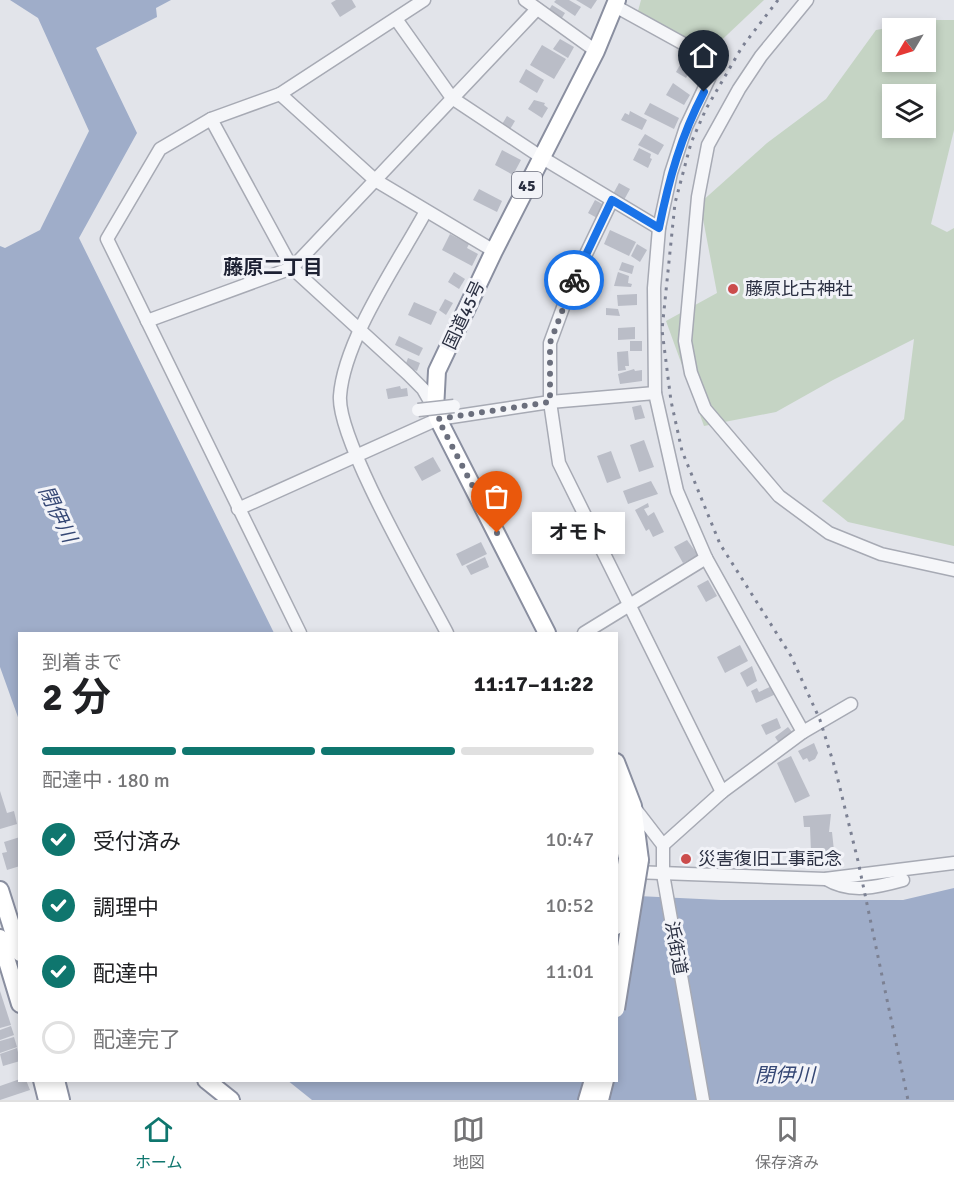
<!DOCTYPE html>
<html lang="ja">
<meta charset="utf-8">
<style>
:root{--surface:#fff;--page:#f6f6f6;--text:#202124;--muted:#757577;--line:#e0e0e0;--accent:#0f766e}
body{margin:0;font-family:Signika,"Noto Sans JP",sans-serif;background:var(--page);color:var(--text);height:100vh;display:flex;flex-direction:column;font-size:22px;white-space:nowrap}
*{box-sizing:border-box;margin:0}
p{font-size:20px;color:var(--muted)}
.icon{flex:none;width:33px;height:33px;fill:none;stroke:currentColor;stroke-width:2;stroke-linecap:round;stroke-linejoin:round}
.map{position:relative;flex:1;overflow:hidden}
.panel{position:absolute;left:18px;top:632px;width:600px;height:450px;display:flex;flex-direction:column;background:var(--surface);border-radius:0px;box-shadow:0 3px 9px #0003}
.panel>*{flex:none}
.needle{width:39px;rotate:232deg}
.buttons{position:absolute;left:882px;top:18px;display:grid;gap:12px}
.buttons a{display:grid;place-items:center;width:54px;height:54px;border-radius:0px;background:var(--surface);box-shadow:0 3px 9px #0003;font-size:30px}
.pin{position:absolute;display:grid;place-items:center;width:51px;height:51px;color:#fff;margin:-62px -26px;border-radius:50% 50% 50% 0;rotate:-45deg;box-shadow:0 0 6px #0007}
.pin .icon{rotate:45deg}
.courier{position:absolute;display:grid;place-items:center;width:60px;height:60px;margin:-30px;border:4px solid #1a73e8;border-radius:50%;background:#fff;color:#222;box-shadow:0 2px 8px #0007}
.bubble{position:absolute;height:42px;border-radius:0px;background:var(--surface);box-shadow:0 3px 9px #0003;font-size:20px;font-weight:700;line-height:42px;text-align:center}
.head em{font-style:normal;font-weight:700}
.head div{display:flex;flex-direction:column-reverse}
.head{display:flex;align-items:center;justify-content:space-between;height:102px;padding:0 24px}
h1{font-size:39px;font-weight:700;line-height:45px}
.bar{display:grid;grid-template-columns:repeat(4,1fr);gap:9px 6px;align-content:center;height:72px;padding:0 24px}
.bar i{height:8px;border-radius:4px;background:var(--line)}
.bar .selected{background:var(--accent)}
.bar p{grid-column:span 4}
ol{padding:0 24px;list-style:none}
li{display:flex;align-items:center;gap:18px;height:66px}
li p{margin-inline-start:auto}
li .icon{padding:6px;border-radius:50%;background:var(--accent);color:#fff;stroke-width:4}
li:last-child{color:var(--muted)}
li i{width:33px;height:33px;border:3px solid var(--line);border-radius:50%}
.tab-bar{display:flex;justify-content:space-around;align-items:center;height:84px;border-top:2px solid var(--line);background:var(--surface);font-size:16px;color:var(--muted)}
.tab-bar a{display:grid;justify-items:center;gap:3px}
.tab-bar .selected{color:var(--accent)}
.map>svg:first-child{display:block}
</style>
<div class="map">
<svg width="954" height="1100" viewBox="0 0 954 1100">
<rect width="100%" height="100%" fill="#e2e4ea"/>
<g fill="#c5d4c4" fill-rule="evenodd">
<path d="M641 0H764L709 52 638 11Z"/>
<path d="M930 20H954V130L931 224 947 232 954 228V546L848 522 822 501 904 419 914 339 833 380 776 412 704 426 666 321 717 293 700 203 767 143 826 99 876 30ZM892 28H926V62H892ZM892 94H926V128H892Z"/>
</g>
<g fill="#9fadc9">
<path d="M10 0H171L156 8 157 17 96 48 137 133 79 238 274 633H20L19 720 0 667V246L5 248 40 230 89 131 38 18Z"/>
<path d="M954 888V1100H312L287 1080H616L617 895 721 900H903Z"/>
</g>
<g fill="#babdc7">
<path d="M336 0H352L356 7 340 17 331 3Z"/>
<path d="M556 0H569L581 7 575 16 554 2Z"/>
<path d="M576 0H597L591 9Z"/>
<path d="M552 5 565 13 560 21 547 13Z"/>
<path d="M560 39 574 47 568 58 553 49Z"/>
<path d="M542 45 566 59 554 79 530 65Z"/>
<path d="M685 56 695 62 686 78 676 72Z"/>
<path d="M526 69 544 80 537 93 519 82Z"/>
<path d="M673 83 690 95 684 105 666 95Z"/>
<path d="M534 100 545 103 544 105 548 108 542 118 528 109Z"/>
<path d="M650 103 679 118 674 129 644 114Z"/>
<path d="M630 111 647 120 642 130 621 120 625 113 629 115Z"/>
<path d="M507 116 515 121 509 131 501 126Z"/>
<path d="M645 134 664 145 658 155 638 145Z"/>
<path d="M639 148 651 154 650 158 652 159 648 168 633 160Z"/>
<path d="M502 150 521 160 513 175 495 165Z"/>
<path d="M619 183 630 189 624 200 613 194Z"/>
<path d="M479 189 502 201 497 212 473 200Z"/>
<path d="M595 200 606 206 599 219 588 213Z"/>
<path d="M610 230 636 242 629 256 604 244Z"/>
<path d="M450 234 469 244 467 248 478 254 472 266 442 250Z"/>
<path d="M637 244 647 250 640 262 631 256Z"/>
<path d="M622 262 634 266 632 274 619 270Z"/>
<path d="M454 272 465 279 459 289 448 282Z"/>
<path d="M618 272 629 276 628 283 632 284 631 287 614 286Z"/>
<path d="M637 294V305L618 306 617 295Z"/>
<path d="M445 299 453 303 446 315 439 310Z"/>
<path d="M414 302 437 312 431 325 408 315Z"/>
<path d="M606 308 618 309 620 316 606 315Z"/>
<path d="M635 327V339L618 340V328Z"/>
<path d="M399 336 423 348 419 356 395 345Z"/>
<rect x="630" y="341" width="12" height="10"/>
<path d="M628 351 629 366H625L626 370 618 371 617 352Z"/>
<path d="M408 358 420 363 417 371 405 366Z"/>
<path d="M634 369 635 371 642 370V381L620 384 618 374Z"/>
<path d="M400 386 401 389 407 388 408 396 388 399 386 389Z"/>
<path d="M641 405 645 418 635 420 632 407Z"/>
<path d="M644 440 654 467 639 472 630 445Z"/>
<path d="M611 451 621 478 607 483 597 456Z"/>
<path d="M433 457 441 471 422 481 414 467Z"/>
<path d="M651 481 658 494 628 504 623 491Z"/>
<path d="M648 503 649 507 644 509 648 516 654 512 664 532 653 537 649 529 646 531 635 510Z"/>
<path d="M687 540 698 555 683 563 674 547Z"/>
<path d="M481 542 487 554 462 566 456 554Z"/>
<path d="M485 557 489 567 471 575 466 566Z"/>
<path d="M708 580 717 596 706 602 697 586Z"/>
<path d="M740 645 748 661 725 673 717 657Z"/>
<path d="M752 666 757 681 747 687 740 673Z"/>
<path d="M772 686 776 694 756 703 751 691 757 688 759 692Z"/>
<path d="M777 718 781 728 766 735 761 725Z"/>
<path d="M788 727 793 733 779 743 775 737Z"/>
<path d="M814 743 818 753 815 759 809 762 807 758 803 760 798 751Z"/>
<path d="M791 756 810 796 795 803 777 763Z"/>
<path d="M0 791 7 813 14 811 17 824 0 829Z"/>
<path d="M831 814 829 832H832L834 851 811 852 810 827H804L803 816Z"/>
<path d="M20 837V866L7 870 2 853 7 852 4 842Z"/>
<path d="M0 991 11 1025 0 1028Z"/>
<path d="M11 1026 14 1035 0 1040V1030Z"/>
<path d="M14 1037 17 1047 0 1053V1041Z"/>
<path d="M17 1048 20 1061 3 1066 0 1054Z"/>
<path d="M20 1079 26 1080 30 1090 0 1100V1086Z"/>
</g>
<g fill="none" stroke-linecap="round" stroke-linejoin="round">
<defs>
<g id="minor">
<path d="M525 0 596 51"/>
<path d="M807 0 761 56 739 89 708 145 698 197 685 341 691 373 705 409 779 496 829 533 881 554 954 570"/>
<path d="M615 6 702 54 712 62 714 68 686 127 671 173 659 228 654 288 655 393"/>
<path d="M396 19 452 98 541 157 659 228"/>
<path d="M280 94 375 180 494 251"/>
<path d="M211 119 292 268 408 374 423 389 435 410"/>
<path d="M612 200 572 283 550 343V402L559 463 722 792"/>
<path d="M426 211C399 261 344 339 340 396 337 440 423 587 447 633"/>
<path d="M147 321 292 268 537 9"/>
<path d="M238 509 438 419 550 402 655 393 677 491 706 558 803 732 722 792 663 845"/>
<path d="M300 633 107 239 160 149 211 119 280 94 424 0"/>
<path d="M584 633 706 558"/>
<path d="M803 732 851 704"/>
<path d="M633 806 663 845V874L703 1100"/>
<path d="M633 872 825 879 954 863"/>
<path d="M826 879C850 894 878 887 903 880"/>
</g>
<g id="highway">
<path d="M547 633 438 419 435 410 437 371 494 251 596 51 617 0"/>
<path d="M616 762 633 806 640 860"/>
<path d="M616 794 627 859"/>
<path d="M0 890 20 953"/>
<path d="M0 938 20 1004"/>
<path d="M42 1080 47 1100"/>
<path d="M56 1080 61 1100"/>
<path d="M206 1080 231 1100"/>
<path d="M587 1100 593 1080"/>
<path d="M600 1100 605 1080"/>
</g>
</defs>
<use href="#minor" stroke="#a7aab4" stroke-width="15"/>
<use href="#highway" stroke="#8a8fa0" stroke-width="20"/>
<use href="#minor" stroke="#f5f6f9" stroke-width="12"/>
<use href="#highway" stroke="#fff" stroke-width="16"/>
<path stroke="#7c8193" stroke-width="3" stroke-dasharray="3 6" stroke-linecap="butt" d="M778 0 742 47 706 109 691 143 675 203 662 330 671 401 682 451 720 544 791 656 820 720 835 768 858 861 908 1100"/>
<defs>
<path id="minor-bridge" d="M418 410 454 406"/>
<g id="highway-bridge">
<path d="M616 926 627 859"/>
<path d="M616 1009 640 860"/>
</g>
</defs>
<use href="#minor-bridge" stroke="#a7aab4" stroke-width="15" stroke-linecap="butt"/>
<use href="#highway-bridge" stroke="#8a8fa0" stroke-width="20" stroke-linecap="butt"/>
<use href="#minor-bridge" stroke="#f5f6f9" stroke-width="12"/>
<use href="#highway-bridge" stroke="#fff" stroke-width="16"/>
</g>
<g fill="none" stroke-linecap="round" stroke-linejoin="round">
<path stroke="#6b6f7d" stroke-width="6" stroke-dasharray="0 10.8" d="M497 533 438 419 550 402V343L574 280"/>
<path stroke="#1a73e8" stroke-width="8" d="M574 280 612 200 659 228C669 179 681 136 704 92"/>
</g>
<g fill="#cb4c4c" stroke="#f2f3f8" stroke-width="2">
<circle cx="733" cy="289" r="6"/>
<circle cx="686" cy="859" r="6"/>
</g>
<g text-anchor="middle" stroke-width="6" stroke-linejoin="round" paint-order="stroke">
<rect fill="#f2f3f8" stroke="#676a79" stroke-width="1.5" x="512" y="172" width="30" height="26" rx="4.5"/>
<g font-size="16" font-weight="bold" fill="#2b3042">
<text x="527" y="191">45</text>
</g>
<g font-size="18" fill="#2b3042" stroke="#f2f3f8" text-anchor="start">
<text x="745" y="295">藤原比古神社</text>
<text x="698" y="865">災害復旧工事記念</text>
</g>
<g font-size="18" fill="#2b3042" stroke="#f2f3f8">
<text transform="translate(464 315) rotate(-65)" y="6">国道45号</text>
<text transform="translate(676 948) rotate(80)" y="6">浜街道</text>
</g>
<g font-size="20" font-weight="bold" fill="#1d2133" stroke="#f2f3f8">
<text x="273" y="274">藤原二丁目</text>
</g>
<g font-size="20" font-style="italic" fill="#364875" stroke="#f2f3f8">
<text transform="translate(58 514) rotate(64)" y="7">閉伊川</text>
<text x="785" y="1082">閉伊川</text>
</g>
</g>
</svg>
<div class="buttons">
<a><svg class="needle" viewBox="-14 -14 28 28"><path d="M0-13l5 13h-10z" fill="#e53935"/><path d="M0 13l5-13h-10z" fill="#757577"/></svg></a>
<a><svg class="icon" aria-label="layers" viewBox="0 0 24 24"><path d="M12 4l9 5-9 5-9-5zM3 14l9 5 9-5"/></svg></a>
</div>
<div class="pin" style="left:497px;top:533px;background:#ea580c"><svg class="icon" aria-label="bag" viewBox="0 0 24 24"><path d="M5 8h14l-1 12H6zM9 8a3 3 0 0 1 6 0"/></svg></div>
<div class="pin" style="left:704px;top:92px;background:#1f2937"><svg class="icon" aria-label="home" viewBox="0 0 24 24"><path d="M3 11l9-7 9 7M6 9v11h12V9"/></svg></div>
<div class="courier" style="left:574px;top:280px"><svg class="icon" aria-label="bike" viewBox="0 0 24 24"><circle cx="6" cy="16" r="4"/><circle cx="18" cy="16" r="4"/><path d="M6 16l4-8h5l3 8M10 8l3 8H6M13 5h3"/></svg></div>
<div class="bubble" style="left:532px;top:512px;width:93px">オモト</div>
<section class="panel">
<div class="head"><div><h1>2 分</h1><p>到着まで</p></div><em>11:17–11:22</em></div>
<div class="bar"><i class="selected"></i><i class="selected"></i><i class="selected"></i><i></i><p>配達中 · 180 m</p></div>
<ol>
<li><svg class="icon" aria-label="check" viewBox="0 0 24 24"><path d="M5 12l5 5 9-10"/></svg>受付済み<p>10:47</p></li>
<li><svg class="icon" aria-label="check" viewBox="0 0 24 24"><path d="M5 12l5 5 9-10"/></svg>調理中<p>10:52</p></li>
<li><svg class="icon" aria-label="check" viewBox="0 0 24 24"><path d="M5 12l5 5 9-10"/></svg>配達中<p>11:01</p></li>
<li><i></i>配達完了</li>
</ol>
</section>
</div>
<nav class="tab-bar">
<a class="selected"><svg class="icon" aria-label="home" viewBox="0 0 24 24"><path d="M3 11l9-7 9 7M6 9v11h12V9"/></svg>ホーム</a>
<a><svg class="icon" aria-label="map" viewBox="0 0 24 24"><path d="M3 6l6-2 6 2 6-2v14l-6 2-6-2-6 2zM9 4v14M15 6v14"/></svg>地図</a>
<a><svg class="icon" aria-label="saved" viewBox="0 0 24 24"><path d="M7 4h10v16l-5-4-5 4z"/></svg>保存済み</a>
</nav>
